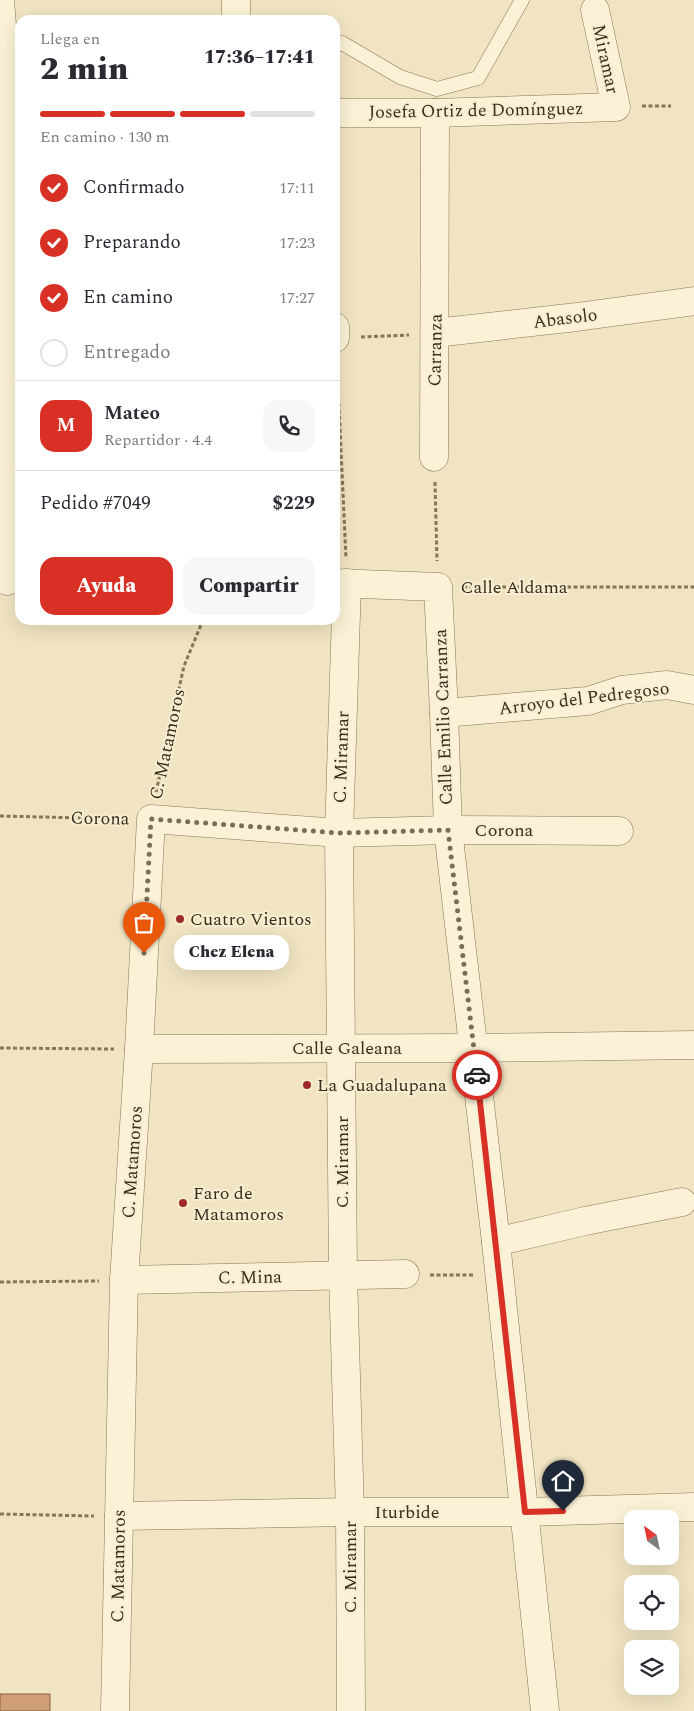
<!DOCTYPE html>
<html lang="es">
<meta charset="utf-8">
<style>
:root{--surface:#fff;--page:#f7f7f7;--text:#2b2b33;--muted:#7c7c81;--line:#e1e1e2;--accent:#d93025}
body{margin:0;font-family:Spectral,serif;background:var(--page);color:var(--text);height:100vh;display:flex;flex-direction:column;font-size:19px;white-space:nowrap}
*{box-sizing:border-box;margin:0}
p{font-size:16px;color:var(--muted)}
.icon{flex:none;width:28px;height:28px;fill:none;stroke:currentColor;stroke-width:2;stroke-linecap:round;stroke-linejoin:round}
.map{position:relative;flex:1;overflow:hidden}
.sheet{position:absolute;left:15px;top:15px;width:325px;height:610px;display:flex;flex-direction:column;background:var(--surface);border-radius:15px;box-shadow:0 5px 20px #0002}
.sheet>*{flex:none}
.needle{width:32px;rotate:327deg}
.fabs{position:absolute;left:624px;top:1510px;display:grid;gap:10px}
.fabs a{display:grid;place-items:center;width:55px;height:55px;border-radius:10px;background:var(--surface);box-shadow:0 5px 20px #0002;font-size:25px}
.pin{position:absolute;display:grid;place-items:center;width:42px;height:42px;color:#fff;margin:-51px -21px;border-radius:50% 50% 50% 0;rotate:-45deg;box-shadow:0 0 5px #0007}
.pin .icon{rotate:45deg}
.courier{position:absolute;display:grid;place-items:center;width:50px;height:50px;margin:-25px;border:4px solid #d93025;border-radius:50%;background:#fff;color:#222;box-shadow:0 1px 6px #0007}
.bubble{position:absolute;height:35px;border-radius:15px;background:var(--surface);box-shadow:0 5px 20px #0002;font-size:16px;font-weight:800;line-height:35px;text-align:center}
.headline em{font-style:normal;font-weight:800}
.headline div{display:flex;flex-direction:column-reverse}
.headline{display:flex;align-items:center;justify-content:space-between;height:85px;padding:0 25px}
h1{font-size:32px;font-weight:800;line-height:38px}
.bar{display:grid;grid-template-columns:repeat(4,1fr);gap:8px 5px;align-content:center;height:60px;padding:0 25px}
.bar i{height:6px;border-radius:4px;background:var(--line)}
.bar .on{background:var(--accent)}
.bar p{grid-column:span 4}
.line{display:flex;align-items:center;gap:12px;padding:0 25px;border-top:1px solid var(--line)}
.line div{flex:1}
.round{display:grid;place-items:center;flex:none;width:52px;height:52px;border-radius:15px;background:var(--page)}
ol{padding:0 25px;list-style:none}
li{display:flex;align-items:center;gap:15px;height:55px}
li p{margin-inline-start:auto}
li .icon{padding:5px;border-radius:50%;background:var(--accent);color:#fff;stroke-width:4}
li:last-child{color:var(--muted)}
li i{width:28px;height:28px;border:2px solid var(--line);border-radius:50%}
.cta{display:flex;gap:10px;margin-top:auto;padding:10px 25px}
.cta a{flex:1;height:58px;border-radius:15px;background:var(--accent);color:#fff;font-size:20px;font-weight:800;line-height:58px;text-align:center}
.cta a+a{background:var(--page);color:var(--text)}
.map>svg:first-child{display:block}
</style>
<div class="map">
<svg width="694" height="1711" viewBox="0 0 694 1711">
<rect width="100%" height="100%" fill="#f0e4c2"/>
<rect fill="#d09f77" stroke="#8b5f3d" x="0" y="1694" width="50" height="17"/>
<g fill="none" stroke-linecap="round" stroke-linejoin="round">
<defs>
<path id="lane" d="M335 46 342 43 400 77 437 89 478 78 522 0"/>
<g id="street">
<path d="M0 0 9 113 11 341 7 581"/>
<path d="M236 0V20"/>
<path d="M335 113H435L616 107 595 10"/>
<path d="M335 327V338"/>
<path d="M435 333 577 317 694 301"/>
<path d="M434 457 435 113"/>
<path d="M335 583 438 587 444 713 448 830 496 1242 545 1711"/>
<path d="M347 583 339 833 343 1275 350 1512 351 1711"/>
<path d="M444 713 588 701 622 690 667 685 694 690"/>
<path d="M139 1049 474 1048 694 1045"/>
<path d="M496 1242 585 1221 682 1202"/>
<path d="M124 1280 405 1274"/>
<path d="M119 1516 350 1512H525L694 1507"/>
<path d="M115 1711 124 1280 139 1049 151 819 339 833 448 830 619 831"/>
</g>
</defs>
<use href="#lane" stroke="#8b7558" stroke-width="15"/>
<use href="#street" stroke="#8b7558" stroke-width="29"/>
<g stroke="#8b7558" stroke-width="3" stroke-dasharray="4 2.5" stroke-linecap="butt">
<path d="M642 106H671"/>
<path d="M361 337 409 335"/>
<path d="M337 364 346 558"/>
<path d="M435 482 437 561"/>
<path d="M463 587H694"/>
<path d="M156 792 184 666 203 620"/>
<path d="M0 816 125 819"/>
<path d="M0 1048 114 1049"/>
<path d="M430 1275H474"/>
<path d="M0 1282 99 1281"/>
<path d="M0 1514 94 1516"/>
</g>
<use href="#lane" stroke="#faf1d6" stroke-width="14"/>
<use href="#street" stroke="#faf1d6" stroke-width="28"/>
</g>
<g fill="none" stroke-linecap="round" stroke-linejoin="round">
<path stroke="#7a6c57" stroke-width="5" stroke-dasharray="0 9" d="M144 953 151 819 339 833 448 830 477 1075"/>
<path stroke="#d93025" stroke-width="6" d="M477 1075 525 1512 563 1511"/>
</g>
<g fill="#9d2a26" stroke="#f7eed2" stroke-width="2">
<circle cx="180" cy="919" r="5"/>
<circle cx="307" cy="1085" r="5"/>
<circle cx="183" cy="1203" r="5"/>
</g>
<g text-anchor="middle" stroke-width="4" stroke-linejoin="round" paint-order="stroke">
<g font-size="18" fill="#3a2c1d" stroke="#f7eed2">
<text transform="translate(606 59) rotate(78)" y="6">Miramar</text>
<text transform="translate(476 110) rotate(-1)" y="6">Josefa Ortiz de Domínguez</text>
<text transform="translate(565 318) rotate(-7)" y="6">Abasolo</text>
<text transform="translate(435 350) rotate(-89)" y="6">Carranza</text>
<text x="514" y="593">Calle Aldama</text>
<text transform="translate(584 698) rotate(-7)" y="6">Arroyo del Pedregoso</text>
<text transform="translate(443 717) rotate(-92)" y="6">Calle Emilio Carranza</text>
<text transform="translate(167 744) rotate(-78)" y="6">C. Matamoros</text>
<text transform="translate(341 757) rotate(-88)" y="6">C. Miramar</text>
<text transform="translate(100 818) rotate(1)" y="6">Corona</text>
<text x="504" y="836">Corona</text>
<text x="347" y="1054">Calle Galeana</text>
<text transform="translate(132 1162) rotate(-86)" y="6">C. Matamoros</text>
<text transform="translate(342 1162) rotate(-90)" y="6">C. Miramar</text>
<text transform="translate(250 1277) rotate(-1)" y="6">C. Mina</text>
<text x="407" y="1518">Iturbide</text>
<text transform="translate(118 1566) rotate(-89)" y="6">C. Matamoros</text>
<text transform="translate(350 1567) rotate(-90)" y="6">C. Miramar</text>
</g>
<g font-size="18" fill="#3a2c1d" stroke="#f7eed2" text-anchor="start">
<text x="190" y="925">Cuatro Vientos</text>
<text x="317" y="1091">La Guadalupana</text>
<text x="193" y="1199">Faro de<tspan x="193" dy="21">Matamoros</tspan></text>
</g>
</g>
</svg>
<div class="fabs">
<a><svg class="needle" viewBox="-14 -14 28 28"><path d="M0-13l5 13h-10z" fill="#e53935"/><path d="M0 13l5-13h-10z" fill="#7c7c81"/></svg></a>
<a><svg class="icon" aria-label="locate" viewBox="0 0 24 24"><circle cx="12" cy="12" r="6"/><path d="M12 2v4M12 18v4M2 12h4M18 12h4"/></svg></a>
<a><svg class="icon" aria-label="layers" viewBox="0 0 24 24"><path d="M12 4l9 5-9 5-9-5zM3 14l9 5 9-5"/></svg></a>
</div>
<div class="pin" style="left:144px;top:953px;background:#ea580c"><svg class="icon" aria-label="bag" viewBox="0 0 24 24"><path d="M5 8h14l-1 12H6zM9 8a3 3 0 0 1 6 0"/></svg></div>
<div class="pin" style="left:563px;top:1511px;background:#1f2937"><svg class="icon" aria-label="home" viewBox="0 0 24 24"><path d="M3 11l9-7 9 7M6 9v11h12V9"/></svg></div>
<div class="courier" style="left:477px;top:1075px"><svg class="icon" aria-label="car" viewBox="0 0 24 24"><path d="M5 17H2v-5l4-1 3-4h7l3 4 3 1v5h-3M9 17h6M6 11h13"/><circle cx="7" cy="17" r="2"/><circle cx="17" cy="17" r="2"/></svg></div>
<div class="bubble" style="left:174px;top:935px;width:115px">Chez Elena</div>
<section class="sheet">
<div class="headline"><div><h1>2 min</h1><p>Llega en</p></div><em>17:36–17:41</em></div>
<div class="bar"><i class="on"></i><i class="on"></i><i class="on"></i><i></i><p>En camino · 130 m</p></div>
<ol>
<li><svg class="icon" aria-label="check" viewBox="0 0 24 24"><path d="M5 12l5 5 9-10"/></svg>Confirmado<p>17:11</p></li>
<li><svg class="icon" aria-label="check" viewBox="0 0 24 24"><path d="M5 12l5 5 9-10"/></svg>Preparando<p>17:23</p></li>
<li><svg class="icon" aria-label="check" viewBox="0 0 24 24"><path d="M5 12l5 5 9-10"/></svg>En camino<p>17:27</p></li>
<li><i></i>Entregado</li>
</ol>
<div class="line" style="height:90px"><b class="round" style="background:var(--accent);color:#fff">M</b><div><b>Mateo</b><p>Repartidor · 4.4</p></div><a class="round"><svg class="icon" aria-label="phone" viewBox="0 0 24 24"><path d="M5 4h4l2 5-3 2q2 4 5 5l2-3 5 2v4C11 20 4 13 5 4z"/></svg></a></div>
<div class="line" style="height:65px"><div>Pedido #7049</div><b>$229</b></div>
<div class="cta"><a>Ayuda</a><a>Compartir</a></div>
</section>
</div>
